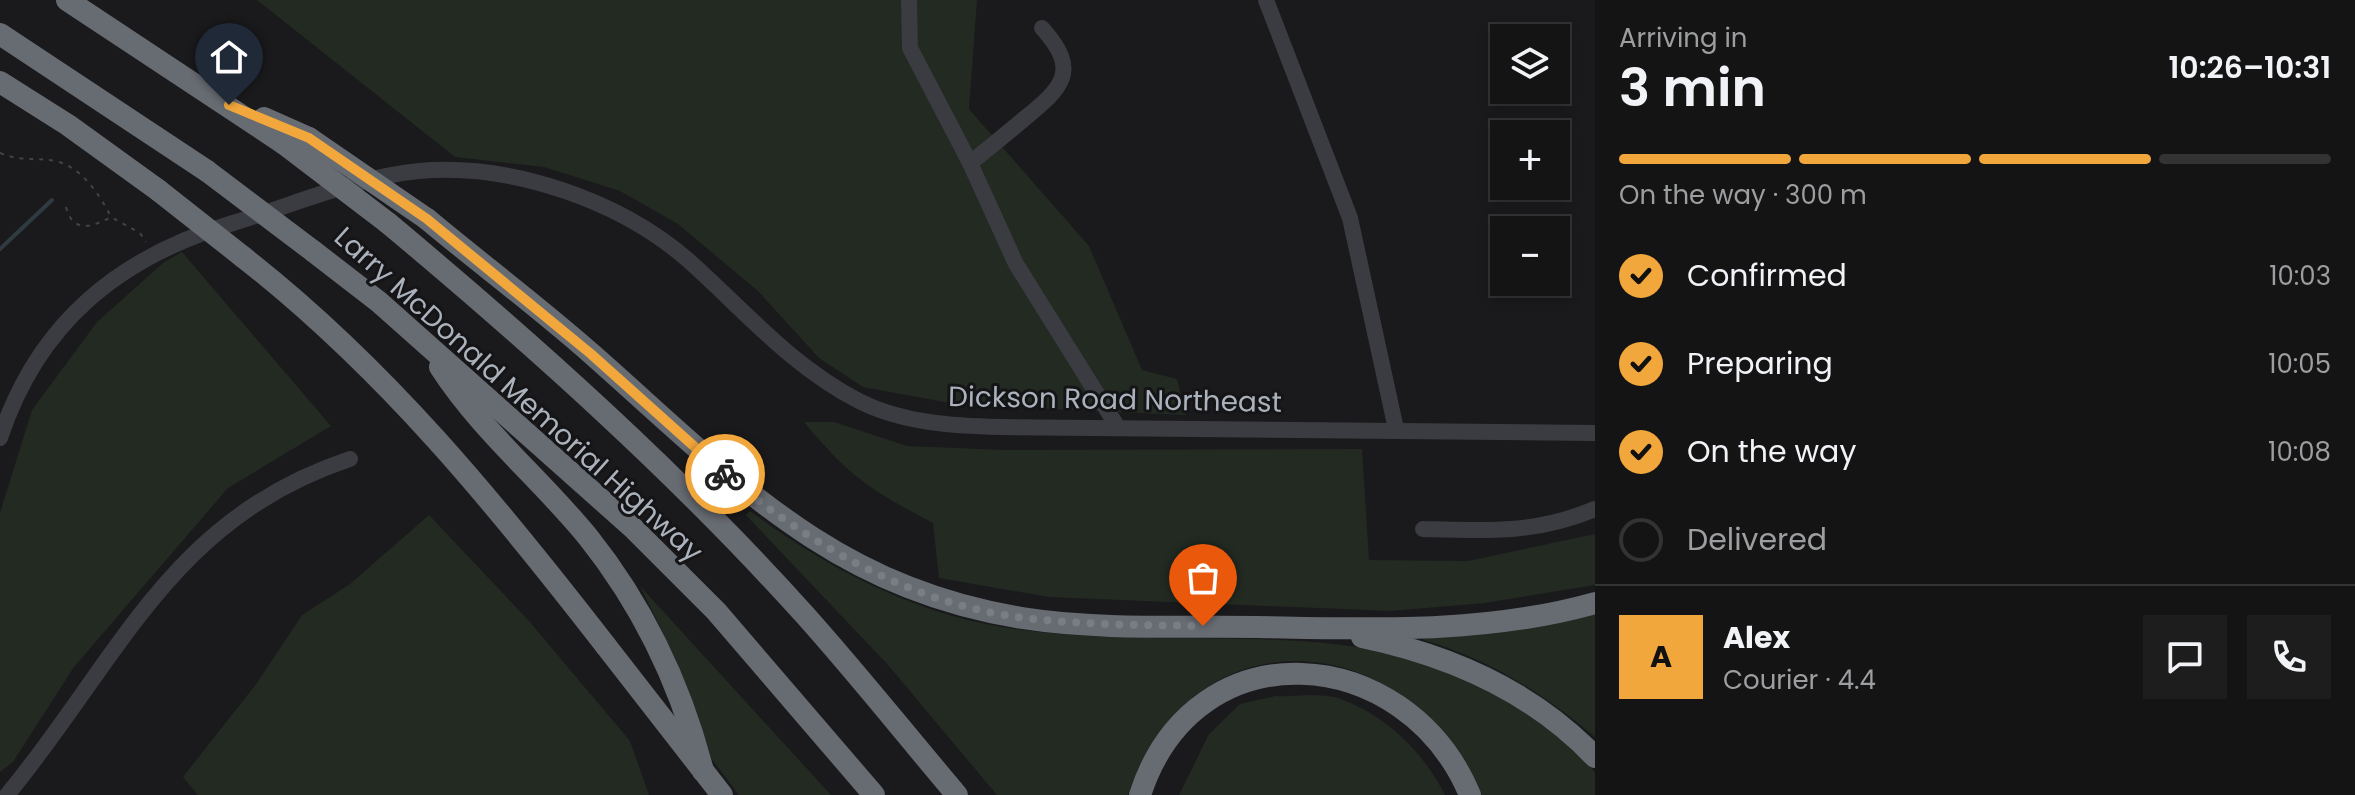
<!DOCTYPE html>
<meta charset="utf-8">
<style>
:root{--surface:#141415;--page:#1d1d1e;--text:#f1f3f6;--muted:#9d9ea0;--line:#333334;--accent:#f2a73c}
body{margin:0;font-family:Poppins,sans-serif;background:var(--page);color:var(--text);height:100vh;display:flex;flex-direction:column;font-size:30px;white-space:nowrap}
*{box-sizing:border-box;margin:0}
p{font-size:26px;color:var(--muted)}
.icon{flex:none;width:44px;height:44px;fill:none;stroke:currentColor;stroke-width:2;stroke-linecap:round;stroke-linejoin:round}
.map{position:relative;flex:1;overflow:hidden}
.drawer{display:flex;flex-direction:column;background:var(--surface);width:760px}
.drawer>*{flex:none}
.tools{position:absolute;left:1490px;top:24px;display:grid;gap:16px}
.tools a{display:grid;place-items:center;width:80px;height:80px;border-radius:0px;background:var(--surface);box-shadow:0 4px 12px #0003,0 0 0 2px var(--line);font-size:40px}
.pin{position:absolute;display:grid;place-items:center;width:68px;height:68px;color:#fff;margin:-82px -34px;border-radius:50% 50% 50% 0;rotate:-45deg;box-shadow:0 0 8px #0007}
.pin .icon{rotate:45deg}
.courier{position:absolute;display:grid;place-items:center;width:80px;height:80px;margin:-40px;border:6px solid #f2a73c;border-radius:50%;background:#fff;color:#222;box-shadow:0 2px 10px #0007}
.summary em{font-style:normal;font-weight:600}
.summary div{display:flex;flex-direction:column-reverse}
.summary{display:flex;align-items:center;justify-content:space-between;height:136px;padding:0 24px}
h1{font-size:52px;font-weight:600;line-height:60px}
.bar{display:grid;grid-template-columns:repeat(4,1fr);gap:12px 8px;align-content:center;height:96px;padding:0 24px}
.bar i{height:10px;border-radius:6px;background:var(--line)}
.bar .selected{background:var(--accent)}
.bar p{grid-column:span 4}
.line{display:flex;align-items:center;gap:20px;padding:0 24px;border-top:2px solid var(--line)}
.line div{flex:1}
.round{display:grid;place-items:center;flex:none;width:84px;height:84px;border-radius:0px;background:var(--page)}
ol{padding:0 24px;list-style:none}
li{display:flex;align-items:center;gap:24px;height:88px}
li p{margin-inline-start:auto}
li .icon{padding:8px;border-radius:50%;background:var(--accent);color:#111;stroke-width:4}
li:last-child{color:var(--muted)}
li i{width:44px;height:44px;border:4px solid var(--line);border-radius:50%}
main{display:flex;flex:1;min-height:0}
.map>svg:first-child{display:block}
</style>
<main>
<div class="map">
<svg width="1595" height="795" viewBox="0 0 1595 795">
<rect width="100%" height="100%" fill="#1a1a1c"/>
<g fill="#222a22">
<path d="M257 0H977L969 109 1089 246 1142 370 1177 379 1186 415 961 405 863 387 819 358 758 291 678 224 620 191 544 167 455 157Z"/>
<path d="M182 252 331 426 228 488 74 667 13 762 0 772V513L32 410 97 322 163 263Z"/>
<path d="M804 422H834L907 446 1005 450 1362 449 1369 560 1468 561 1595 534V585L1485 603 1390 611 1049 597 939 578 933 523C871 490 850 478 804 422Z"/>
<path d="M750 511C824 566 910 612 1002 627 1226 663 1413 583 1595 772V795H1480C1407 624 1191 609 1128 795H997L888 665 746 515Z"/>
<path d="M429 515 529 621 630 741 649 795H198L183 777 257 683 302 615 350 584Z"/>
<path d="M640 586 831 795H739L711 758 677 662Z"/>
<path d="M1595 612V737C1544 694 1488 658 1423 640L1426 632Z"/>
<path d="M1275 696C1295 697 1325 692 1343 700 1388 717 1424 753 1445 795H1179L1209 734 1240 704Z"/>
</g>
<g fill="none" stroke-linecap="round" stroke-linejoin="round">
<path stroke="#2f3a41" stroke-width="4" d="M0 249 52 200"/>
<g stroke="#414348" stroke-width="2" stroke-dasharray="4 6" stroke-linecap="butt">
<path d="M0 153C22 162 35 157 55 161 81 166 100 195 111 217"/>
<path d="M66 207C73 234 92 227 111 217L140 233 146 242"/>
</g>
<g stroke="#3b3c41" stroke-width="16">
<path d="M909 0 910 48 970 163 1016 264 1117 426"/>
<path d="M1266 0 1350 218 1396 429"/>
<path d="M970 163C988 149 1006 134 1024 119 1062 88 1081 71 1042 28"/>
<path d="M0 438C38 323 119 257 233 223 293 205 357 177 419 171 511 163 619 200 688 260 744 310 791 366 859 401 902 423 954 426 1001 427L1595 433"/>
<path d="M1423 529C1487 531 1535 534 1595 509"/>
<path d="M7 795C118 661 170 518 350 459"/>
</g>
<g stroke="#676b72" stroke-width="22">
<path d="M67 0 283 143"/>
<path d="M0 34 207 171"/>
<path d="M0 82 68 125 158 190"/>
<path d="M264 118 309 138"/>
<path d="M427 219C482 265 540 308 594 356 731 477 830 587 1022 618 1098 630 1180 626 1257 627 1371 629 1485 634 1595 603"/>
<path d="M388 223C534 345 677 473 804 614 857 673 906 735 957 795"/>
<path d="M313 251 379 302 633 528 716 611 874 795"/>
<path d="M243 257C385 368 496 504 606 646"/>
<path d="M440 367C483 433 539 477 588 537 643 606 681 686 703 771"/>
<path d="M1362 637C1449 655 1532 691 1595 757"/>
<path d="M1140 795C1195 625 1406 642 1470 795"/>
</g>
<g stroke="#676b72" stroke-width="22">
<path d="M309 138 427 219"/>
<path d="M283 143 388 223"/>
<path d="M207 171 313 251"/>
<path d="M158 190 243 257"/>
<path d="M606 646 722 795"/>
</g>
</g>
<g fill="none" stroke-linecap="round" stroke-linejoin="round">
<path stroke="#797d84" stroke-width="8" stroke-dasharray="0 14.4" d="M725 474C810 545 913 605 1025 618 1084 625 1144 625 1203 626"/>
<path stroke="#f2a73c" stroke-width="10" d="M229 105 309 138 427 219 591 354 725 474"/>
</g>
<g text-anchor="middle" stroke-width="6" stroke-linejoin="round" paint-order="stroke">
<g font-size="28" fill="#acb2bc" stroke="#151517">
<text transform="translate(519 394) rotate(42)" y="10">Larry McDonald Memorial Highway</text>
<text transform="translate(1115 399) rotate(1)" y="10">Dickson Road Northeast</text>
</g>
</g>
</svg>
<div class="tools">
<a><svg class="icon" aria-label="layers" viewBox="0 0 24 24"><path d="M12 4l9 5-9 5-9-5zM3 14l9 5 9-5"/></svg></a>
<a>+</a>
<a>−</a>
</div>
<div class="pin" style="left:1203px;top:626px;background:#ea580c"><svg class="icon" aria-label="bag" viewBox="0 0 24 24"><path d="M5 8h14l-1 12H6zM9 8a3 3 0 0 1 6 0"/></svg></div>
<div class="pin" style="left:229px;top:105px;background:#1f2937"><svg class="icon" aria-label="home" viewBox="0 0 24 24"><path d="M3 11l9-7 9 7M6 9v11h12V9"/></svg></div>
<div class="courier" style="left:725px;top:474px"><svg class="icon" aria-label="bike" viewBox="0 0 24 24"><circle cx="6" cy="16" r="4"/><circle cx="18" cy="16" r="4"/><path d="M6 16l4-8h5l3 8M10 8l3 8H6M13 5h3"/></svg></div>
</div>
<section class="drawer">
<div class="summary"><div><h1>3 min</h1><p>Arriving in</p></div><em>10:26–10:31</em></div>
<div class="bar"><i class="selected"></i><i class="selected"></i><i class="selected"></i><i></i><p>On the way · 300 m</p></div>
<ol>
<li><svg class="icon" aria-label="check" viewBox="0 0 24 24"><path d="M5 12l5 5 9-10"/></svg>Confirmed<p>10:03</p></li>
<li><svg class="icon" aria-label="check" viewBox="0 0 24 24"><path d="M5 12l5 5 9-10"/></svg>Preparing<p>10:05</p></li>
<li><svg class="icon" aria-label="check" viewBox="0 0 24 24"><path d="M5 12l5 5 9-10"/></svg>On the way<p>10:08</p></li>
<li><i></i>Delivered</li>
</ol>
<div class="line" style="height:144px"><b class="round" style="background:var(--accent);color:#111">A</b><div><b>Alex</b><p>Courier · 4.4</p></div><a class="round"><svg class="icon" aria-label="chat" viewBox="0 0 24 24"><path d="M4 5h16v11H9l-5 4z"/></svg></a><a class="round"><svg class="icon" aria-label="phone" viewBox="0 0 24 24"><path d="M5 4h4l2 5-3 2q2 4 5 5l2-3 5 2v4C11 20 4 13 5 4z"/></svg></a></div>
</section>
</main>
